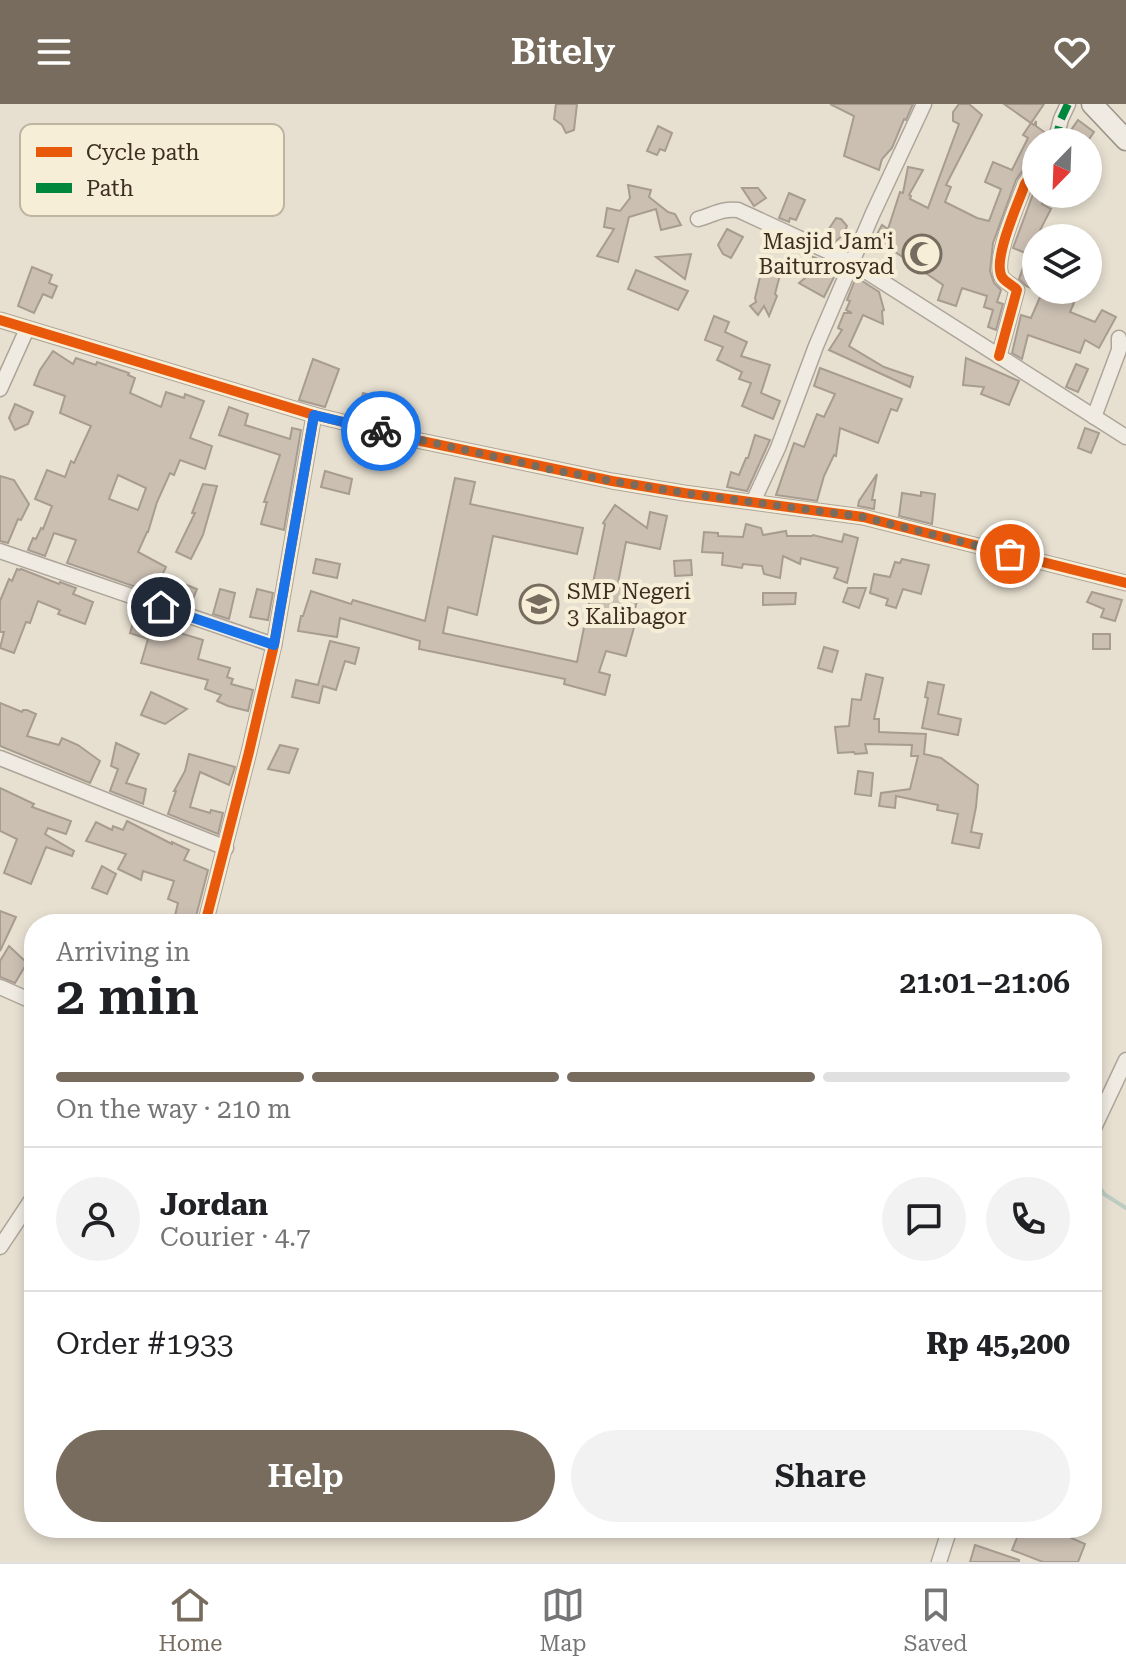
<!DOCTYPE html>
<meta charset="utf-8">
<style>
:root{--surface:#fff;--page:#f2f2f2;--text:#202124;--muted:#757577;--line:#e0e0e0;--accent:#786c5e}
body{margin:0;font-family:"Roboto Serif",serif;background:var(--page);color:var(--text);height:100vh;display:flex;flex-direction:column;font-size:30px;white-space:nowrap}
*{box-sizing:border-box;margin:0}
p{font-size:26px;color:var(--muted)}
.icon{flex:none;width:44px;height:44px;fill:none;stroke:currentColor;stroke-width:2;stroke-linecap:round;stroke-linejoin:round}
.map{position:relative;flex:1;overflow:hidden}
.side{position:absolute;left:24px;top:810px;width:1078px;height:624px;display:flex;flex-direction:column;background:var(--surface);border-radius:32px;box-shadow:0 4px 12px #0003}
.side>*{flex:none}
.needle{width:52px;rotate:203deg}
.fabs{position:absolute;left:1022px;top:24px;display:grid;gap:16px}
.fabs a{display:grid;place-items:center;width:80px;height:80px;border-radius:50%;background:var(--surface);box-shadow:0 4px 12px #0003;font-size:40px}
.pin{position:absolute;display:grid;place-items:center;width:68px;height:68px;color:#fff;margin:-34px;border:4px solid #fff;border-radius:50%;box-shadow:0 2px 8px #0007}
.courier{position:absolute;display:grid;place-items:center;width:80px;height:80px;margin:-40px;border:6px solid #1a73e8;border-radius:50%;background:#fff;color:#222;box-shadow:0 2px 10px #0007}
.headline em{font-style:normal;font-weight:600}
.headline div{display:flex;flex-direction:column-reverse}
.headline{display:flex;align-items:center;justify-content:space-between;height:136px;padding:0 32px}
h1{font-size:52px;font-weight:600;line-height:60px}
.bar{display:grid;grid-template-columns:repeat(4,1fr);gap:12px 8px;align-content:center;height:96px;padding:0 32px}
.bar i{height:10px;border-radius:6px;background:var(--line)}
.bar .on{background:var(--accent)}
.bar p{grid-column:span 4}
.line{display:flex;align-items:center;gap:20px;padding:0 32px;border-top:2px solid var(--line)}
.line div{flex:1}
.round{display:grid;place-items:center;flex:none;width:84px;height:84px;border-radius:42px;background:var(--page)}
.action{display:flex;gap:16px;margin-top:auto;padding:16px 32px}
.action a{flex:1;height:92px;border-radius:48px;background:var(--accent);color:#fff;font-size:32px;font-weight:600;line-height:92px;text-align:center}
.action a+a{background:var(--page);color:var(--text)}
header{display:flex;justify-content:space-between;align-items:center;height:104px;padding:0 32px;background:var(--accent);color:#fff;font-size:36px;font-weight:600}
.tabs{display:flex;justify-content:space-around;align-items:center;height:112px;border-top:2px solid var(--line);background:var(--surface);font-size:22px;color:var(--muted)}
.tabs a{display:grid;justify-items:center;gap:4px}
.tabs .on{color:var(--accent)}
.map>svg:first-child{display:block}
</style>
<header><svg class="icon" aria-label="menu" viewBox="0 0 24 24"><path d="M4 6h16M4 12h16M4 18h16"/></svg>Bitely<svg class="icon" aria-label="heart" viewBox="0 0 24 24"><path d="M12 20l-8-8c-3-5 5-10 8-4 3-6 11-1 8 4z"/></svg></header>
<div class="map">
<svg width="1126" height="1458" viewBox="0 0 1126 1458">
<rect width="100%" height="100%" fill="#e7e0d1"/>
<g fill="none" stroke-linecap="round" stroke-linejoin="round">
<path stroke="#bcccc2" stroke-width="4" d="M1092 1073 1104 1090 1126 1104"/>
</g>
<g fill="#cbbfb2" stroke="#a89c90" stroke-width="2" fill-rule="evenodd">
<path d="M556 0H577L574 26 566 29 562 21 554 15Z"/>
<path d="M830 0H913L906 16 904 15 892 44 882 55 879 66 844 52 854 12Z"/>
<path d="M959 0H969L982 11 946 81 951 83 945 98 977 114 989 117 1001 85 985 78 993 58 1012 66 1028 34 1023 31 1031 19 1034 21 1036 17V22L1047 30 1044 38H1036V59L1023 66 1016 76 993 139 990 167 994 179 1001 186 997 198 1003 200 996 226 988 223 993 206 984 203 987 192 962 184 956 202 938 196 943 181 875 134 882 121 888 125 900 88 903 89 908 63 923 66 909 91 911 92 910 95 928 104 959 20 953 17V8Z"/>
<path d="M1004 0H1044L1031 19Z"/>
<path d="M1078 16 1094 28 1087 38H1065L1067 32Z"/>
<path d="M658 22 672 29 665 47 660 45 657 51 647 47Z"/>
<path d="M628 81 651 86 649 93 668 108 675 110 681 121 661 126 656 105 629 113 618 158 597 152 614 125 604 123 607 104 620 107 630 94Z"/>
<path d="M1036 82V90H1046L1042 100 1051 105 1036 134V186L1026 182 1019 175 1028 150 1013 144Z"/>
<path d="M742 84H758L766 94 754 102Z"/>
<path d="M789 89 805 96 796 116 790 114 789 118 779 114Z"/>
<path d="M836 114 841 115 847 122 844 130 834 139 823 134Z"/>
<path d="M727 125 743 133 731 154 723 150 718 141Z"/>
<path d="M691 150 685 175 656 153Z"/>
<path d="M813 153 827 158 825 161 837 167 824 193 799 179 811 169 809 158 813 156Z"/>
<path d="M766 159 780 171 775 190 777 192 769 212 764 202 758 211 750 202 756 198 755 194 760 173Z"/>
<path d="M32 163 52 171 49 179 57 182 52 194 43 190 34 209 18 202Z"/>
<path d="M636 166 688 187 678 206 628 185Z"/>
<path d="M859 175 879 188 884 206 882 207 883 220 863 211 849 242 884 263 913 273 910 283 829 246 842 226 838 224 844 209H852L846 206 850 197 847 196 855 176 858 177Z"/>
<path d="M1043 186H1072L1068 196 1074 199 1070 208 1095 218 1102 206 1116 213 1099 244 1085 236 1080 249 1028 231 1022 255 1012 249 1021 211 1031 214Z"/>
<path d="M714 212 729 218 725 228 747 238 741 252 770 261 761 289 780 297 773 315 742 302 751 279 739 275 742 268 717 256 723 243 705 236Z"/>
<path d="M53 247 73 260 76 254 96 261 97 258 129 269 128 271 135 274 130 289 161 303 166 288 184 294 185 290 204 297 190 334 212 342 205 365 180 356 174 371 170 369 157 398 148 428H147L138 448 166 463 157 482 175 490 173 496 67 459 76 436 54 429 45 452 28 446 33 434 36 435 41 424 43 425 52 402 35 395 47 366 65 373 71 357 74 359 91 322 60 309 65 292 34 281 40 266ZM118 371 146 384 138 406 109 395Z"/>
<path d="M966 254 1019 277 1009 301 981 290 984 283 963 281Z"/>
<path d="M313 255 339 265 325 303 299 296Z"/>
<path d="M1076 260 1088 265 1078 288 1066 283Z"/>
<path d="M820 264 902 295 897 307 891 305 878 339 840 324 836 352 834 351 824 372 817 397 776 391 794 339 804 343 817 310 824 313 835 290 814 282Z"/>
<path d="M363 289 377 293 371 315 356 311Z"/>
<path d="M15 300 33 308 28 320 15 326 9 314Z"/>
<path d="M229 303 248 310 245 321 290 335 292 324 301 326 284 426 261 420 267 398H264L280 351 219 331Z"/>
<path d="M1085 324 1099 329 1091 349 1078 344Z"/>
<path d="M755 331 770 336 747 387 727 383 731 368 739 371 746 354H748Z"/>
<path d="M325 367 352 375 349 390 321 383Z"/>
<path d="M877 370 872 396H875L874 405 858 402 859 397Z"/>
<path d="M0 372 14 376 29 400 21 416 18 415 8 439 0 437Z"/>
<path d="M455 374 475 378 470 400 583 424 577 450 493 432 477 511 448 503 443 529 577 558 605 420 603 419 615 401 647 424 650 408 667 412 660 445 626 438 618 479 640 486 631 520H635L626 552 606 547 599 568 610 571 605 591 564 580 565 575 419 545 420 537 340 514 337 533 298 527 301 512H303L311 487 351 500 353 496 425 517Z"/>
<path d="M203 380 217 382 203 431 191 455 176 448 195 409H192Z"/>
<path d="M921 388 935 390 932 420 899 412 902 389 921 392Z"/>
<path d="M746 420 761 424 763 431 786 427 787 432H812L813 431 842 438 844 430 858 434 847 479 834 474 838 464 801 454 800 460 783 452 780 474 764 470 762 462 743 460 742 464 722 461 723 449 702 448 704 428 718 429V432L743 433Z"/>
<path d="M316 455 340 460 337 474 313 469Z"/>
<path d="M902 455 929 461 921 490 903 485 896 504 886 501 888 495 870 489 874 470 890 473 895 458 900 459Z"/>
<path d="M691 456 692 471 675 472 674 457Z"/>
<path d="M17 465 20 466 21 465 59 480 60 478 76 484 73 490 93 498 85 520 58 510 60 506 38 497 30 519 26 518 14 549 0 544 4 528H0V497L9 475 12 477Z"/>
<path d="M184 480 197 485 190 502 177 497Z"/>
<path d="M848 484H866L859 504 843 498Z"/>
<path d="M220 485 235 489 229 515 213 510Z"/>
<path d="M257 485 273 489 268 516 250 513Z"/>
<path d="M1092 488 1122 496 1115 517 1101 513 1104 505 1087 498Z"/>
<path d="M763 489H796L795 500 763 501Z"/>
<path d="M136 509 151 514 149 521 169 528 170 526 203 536 198 555 230 564 227 573 233 575 231 580 253 586 248 607 228 602 217 597 221 591 205 585 208 576 141 559 148 535 130 529Z"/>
<rect x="1093" y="530" width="17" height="15"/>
<path d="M330 537 359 544 355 560 345 557 336 586 323 582 319 599 292 593 296 576 318 581Z"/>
<path d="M824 543 838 547 832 568 818 564Z"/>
<path d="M866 570 883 574 874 615H879V628L926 630 924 650 941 654 978 681 976 703 971 728 982 730 979 744 952 739 958 710 937 706 938 701 896 692 895 704 879 702 881 689 910 685 918 652H911L912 641 865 640 867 649 855 650 854 648 838 649 835 623 849 622 852 595 861 596Z"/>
<path d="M928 578 944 581 938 610 961 615 958 631 922 624 928 594 925 593Z"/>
<path d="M151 588 187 605 165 620 141 611Z"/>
<path d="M0 599 22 608 23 606H27L36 610 27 632 59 641 62 634 78 641 100 657 90 679 0 642Z"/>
<path d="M116 639 139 650 126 679 146 685 143 700 110 687 118 665 111 662Z"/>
<path d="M280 641 298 645 289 669 268 665Z"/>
<path d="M189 650 235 663 229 681 200 668 190 703 210 709 211 706 223 709 218 730 168 710 176 687H174L185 667Z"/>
<path d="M858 667 873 669 871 692 855 690Z"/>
<path d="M0 684 34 700 32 703 71 717 66 730 48 724 45 730 74 747 72 752 46 743 31 780 4 769 17 735 0 727Z"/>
<path d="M127 717 172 740V738L189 746 184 756 208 766 194 820H173L178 799 168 795 174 777 143 767 141 776 118 765 126 750 86 737 96 718 112 726 113 722 123 726Z"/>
<path d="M102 762 116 770 107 790 92 784Z"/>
<path d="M0 807 16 813 0 847Z"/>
<path d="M9 842 27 859 15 879 0 873V857Z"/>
<path d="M1021 1424H1049L1085 1440 1078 1458H1043L1012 1446Z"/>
<path d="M975 1441 1019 1456V1458H970Z"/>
</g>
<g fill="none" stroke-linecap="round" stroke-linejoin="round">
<defs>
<g id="minor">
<path d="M1055 38 1061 15 1068 0"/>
<path d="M698 115C713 111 722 104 738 106L853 159 1126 333"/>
<path d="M0 216 314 311 421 337 612 377 684 389 863 413 1126 479"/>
<path d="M999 252 1017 186C1013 181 1006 179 1002 173 992 156 1018 100 1025 80L1029 74 1036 69"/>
<path d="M0 285 27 225"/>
<path d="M1094 313 1119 246V234"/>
<path d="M753 398 778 344 816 242 873 109 924 0"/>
<path d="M0 447 274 541"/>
<path d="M0 654 226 744"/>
<path d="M205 820 249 648 274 541 314 311"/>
<path d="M0 883 34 898"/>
<path d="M1092 1028 1126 956"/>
<path d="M0 1143 34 1092"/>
<path d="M939 1458 950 1424"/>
</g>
<path id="secondary" d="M1092 0 1126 36"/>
</defs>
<use href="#minor" stroke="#ada599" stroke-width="17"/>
<use href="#secondary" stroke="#9c958a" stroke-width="23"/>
<use href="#minor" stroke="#efebe3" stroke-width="14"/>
<use href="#secondary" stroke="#efebe3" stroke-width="20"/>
<path stroke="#00873e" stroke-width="8" stroke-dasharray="16 8" stroke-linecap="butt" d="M1055 38 1061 15 1068 0"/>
<defs>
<g id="cycleway">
<path d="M0 216 314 311 421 337 612 377 684 389 863 413 1126 479"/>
<path d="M999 252 1017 186C1013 181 1006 179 1002 173 992 156 1018 100 1025 80L1029 74 1036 69"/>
<path d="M205 820 249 648 274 541 314 311"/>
</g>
</defs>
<use href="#cycleway" stroke="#f7eed8" stroke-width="15"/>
<use href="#cycleway" stroke="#e8590c" stroke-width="10"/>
</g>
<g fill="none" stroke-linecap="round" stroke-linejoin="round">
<path stroke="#786c5e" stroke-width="8" stroke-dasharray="0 14.4" d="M381 327 553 366 612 377 684 389 863 413 1010 450"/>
<path stroke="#1a73e8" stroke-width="10" d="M161 503 274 541 314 311 381 327"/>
</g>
<defs>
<symbol id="mosque-ring" viewBox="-11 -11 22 22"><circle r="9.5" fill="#f7eed8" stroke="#786c5e" stroke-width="1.5"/><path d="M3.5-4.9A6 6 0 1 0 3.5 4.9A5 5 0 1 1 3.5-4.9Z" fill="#786c5e"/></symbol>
<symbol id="school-ring" viewBox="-11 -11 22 22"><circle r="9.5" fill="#f7eed8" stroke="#786c5e" stroke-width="1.5"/><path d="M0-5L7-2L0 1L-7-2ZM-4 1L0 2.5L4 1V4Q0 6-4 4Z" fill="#786c5e"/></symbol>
</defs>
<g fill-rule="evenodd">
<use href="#mosque-ring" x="900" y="128" width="44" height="44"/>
<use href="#school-ring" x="517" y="478" width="44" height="44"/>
</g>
<g text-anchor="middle" stroke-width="8" stroke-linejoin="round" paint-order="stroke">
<g font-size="22" fill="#3d2e20" stroke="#f7eed8" text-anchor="end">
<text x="894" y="145">Masjid Jam'i<tspan x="894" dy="25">Baiturrosyad</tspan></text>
<text x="567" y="495" text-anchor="start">SMP Negeri<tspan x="567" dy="25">3 Kalibagor</tspan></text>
</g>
</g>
<rect x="20" y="20" width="264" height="92" rx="12" fill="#f7eed8" stroke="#bfb4a1" stroke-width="2"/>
<rect x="36" y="43" width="36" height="10" fill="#e8590c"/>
<rect x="36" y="79" width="36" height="10" fill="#00873e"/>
<g font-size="22" fill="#3d2e20">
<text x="86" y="56">Cycle path</text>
<text x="86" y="92">Path</text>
</g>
</svg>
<div class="fabs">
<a><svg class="needle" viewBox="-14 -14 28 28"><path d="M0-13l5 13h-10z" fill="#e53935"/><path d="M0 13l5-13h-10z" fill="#757577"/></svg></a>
<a><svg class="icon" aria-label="layers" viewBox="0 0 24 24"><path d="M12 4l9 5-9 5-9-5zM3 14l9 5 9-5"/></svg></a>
</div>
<div class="pin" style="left:1010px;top:450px;background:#ea580c"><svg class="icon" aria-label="bag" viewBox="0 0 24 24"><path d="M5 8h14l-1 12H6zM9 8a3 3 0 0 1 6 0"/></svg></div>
<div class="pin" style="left:161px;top:503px;background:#1f2937"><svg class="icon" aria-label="home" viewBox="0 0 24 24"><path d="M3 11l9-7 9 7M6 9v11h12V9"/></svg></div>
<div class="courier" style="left:381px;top:327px"><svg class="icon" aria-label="bike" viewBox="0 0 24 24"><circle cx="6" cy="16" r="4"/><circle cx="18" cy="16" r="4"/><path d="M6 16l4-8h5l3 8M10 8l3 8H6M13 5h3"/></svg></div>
<section class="side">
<div class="headline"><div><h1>2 min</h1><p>Arriving in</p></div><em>21:01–21:06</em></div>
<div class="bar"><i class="on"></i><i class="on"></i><i class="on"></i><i></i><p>On the way · 210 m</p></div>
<div class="line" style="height:144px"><a class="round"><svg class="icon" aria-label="person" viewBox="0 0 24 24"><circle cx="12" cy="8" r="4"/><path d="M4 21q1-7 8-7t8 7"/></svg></a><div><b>Jordan</b><p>Courier · 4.7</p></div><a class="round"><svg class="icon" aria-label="chat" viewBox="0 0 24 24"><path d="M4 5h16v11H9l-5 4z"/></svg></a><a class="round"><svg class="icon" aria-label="phone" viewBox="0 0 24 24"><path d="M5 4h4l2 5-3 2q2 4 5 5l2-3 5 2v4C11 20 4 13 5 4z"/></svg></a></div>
<div class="line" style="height:104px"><div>Order #1933</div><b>Rp 45,200</b></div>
<div class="action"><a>Help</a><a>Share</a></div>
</section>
</div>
<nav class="tabs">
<a class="on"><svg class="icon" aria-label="home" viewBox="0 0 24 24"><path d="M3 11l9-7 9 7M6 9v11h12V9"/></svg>Home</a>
<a><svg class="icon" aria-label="map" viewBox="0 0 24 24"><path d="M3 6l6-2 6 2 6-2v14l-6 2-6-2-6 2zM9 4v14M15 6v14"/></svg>Map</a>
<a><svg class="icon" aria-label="saved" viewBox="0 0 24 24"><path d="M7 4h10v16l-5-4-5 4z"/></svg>Saved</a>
</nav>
